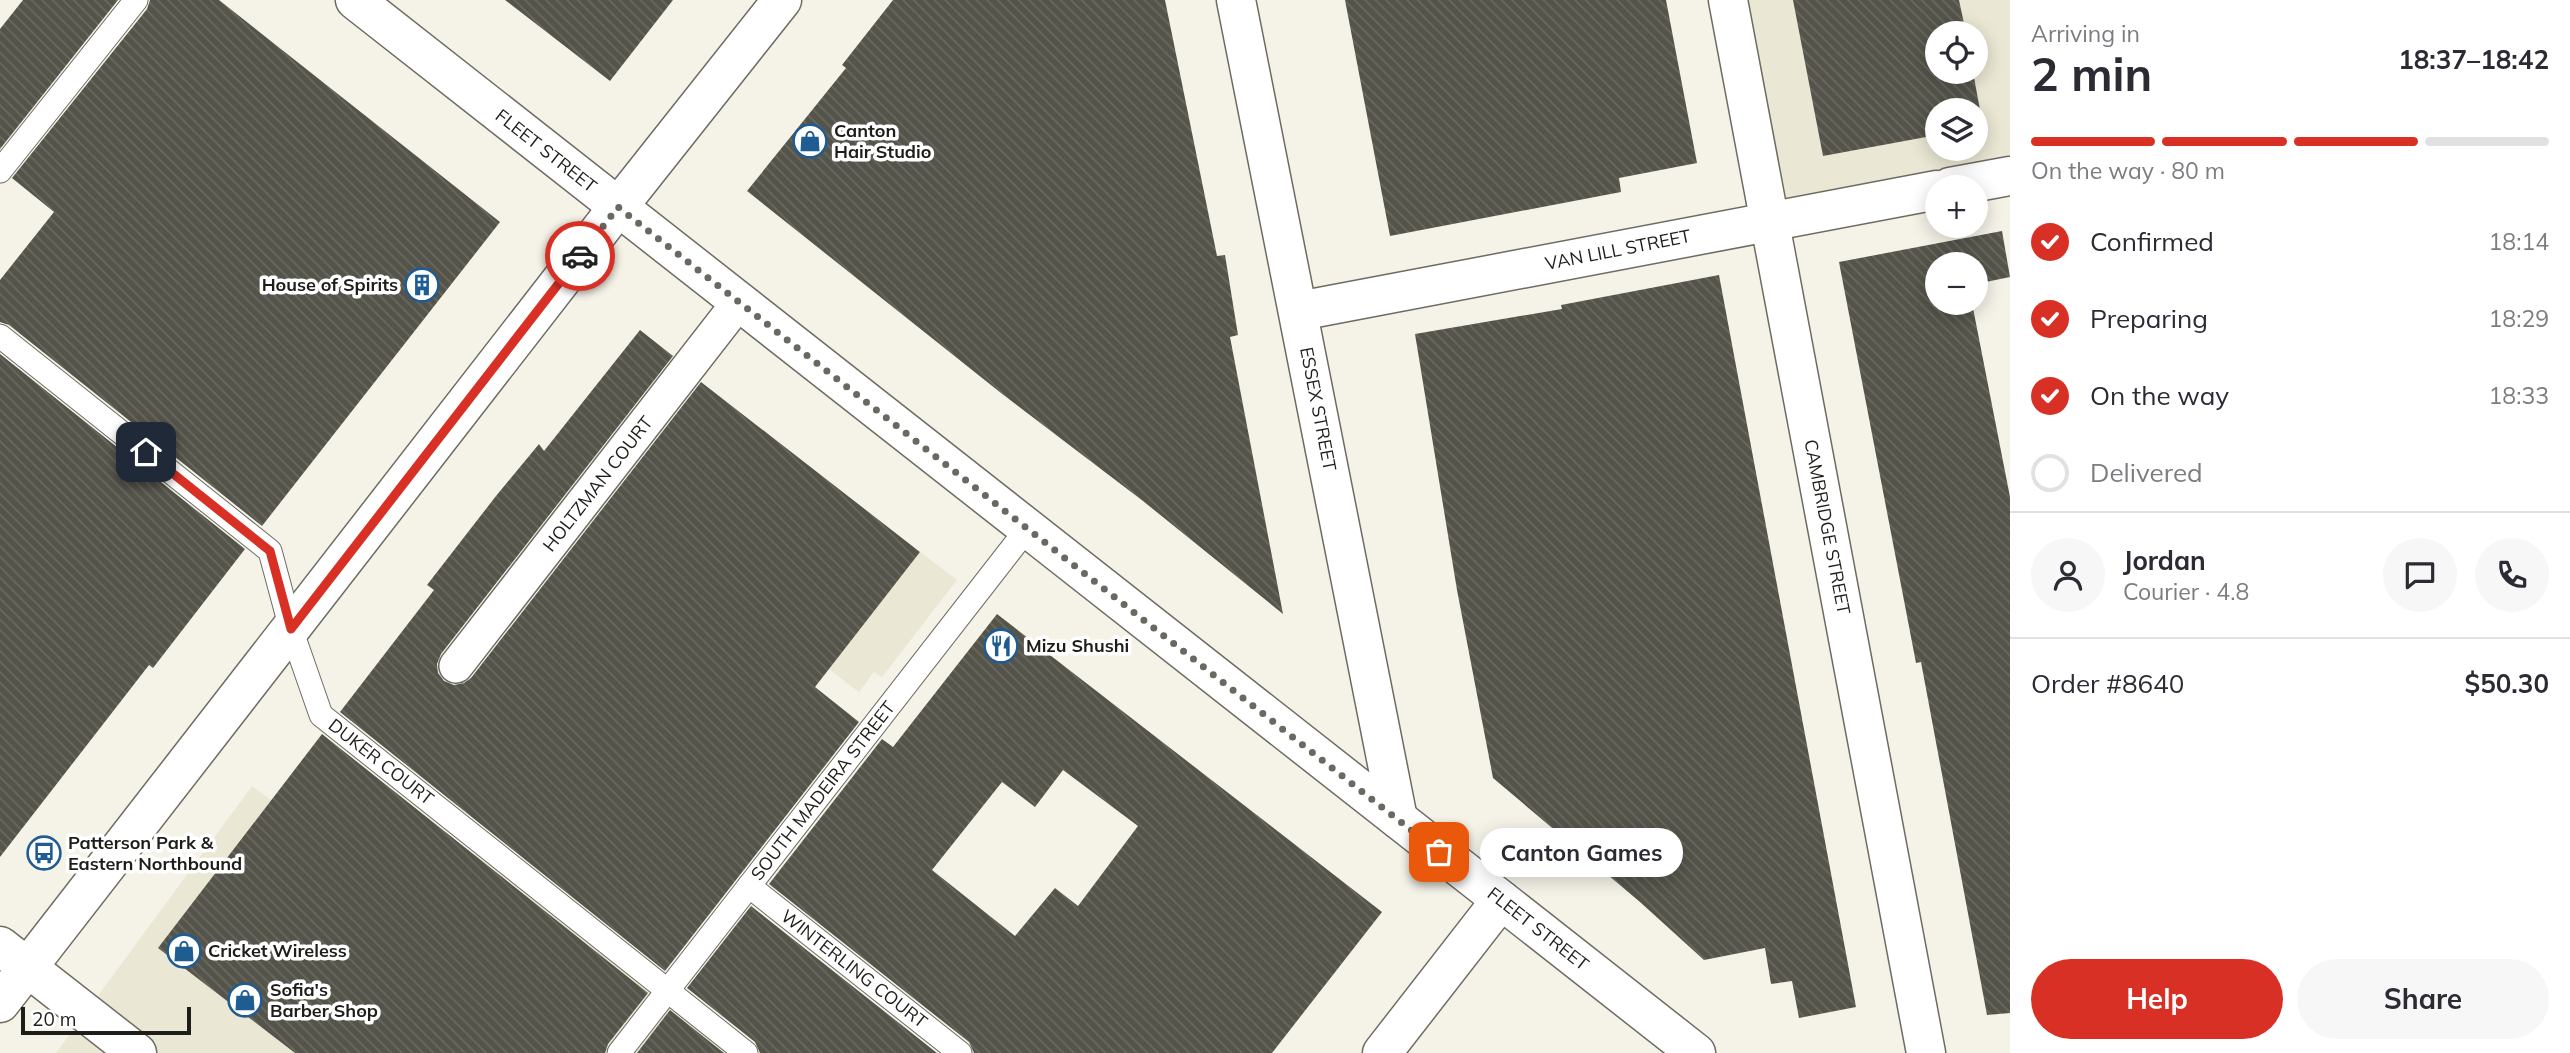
<!DOCTYPE html>
<meta charset="utf-8">
<style>
:root{--surface:#fff;--page:#f7f7f7;--text:#2b2b33;--muted:#7c7c81;--line:#e1e1e2;--accent:#d93025}
body{margin:0;font-family:Mulish,sans-serif;background:var(--page);color:var(--text);height:100vh;display:flex;flex-direction:column;font-size:26px;white-space:nowrap}
*{box-sizing:border-box;margin:0}
p{font-size:23px;color:var(--muted)}
.icon{flex:none;width:38px;height:38px;fill:none;stroke:currentColor;stroke-width:2;stroke-linecap:round;stroke-linejoin:round}
.map{position:relative;flex:1;overflow:hidden}
.drawer{display:flex;flex-direction:column;background:var(--surface);width:560px}
.drawer>*{flex:none}
.tools{position:absolute;left:1925px;top:21px;display:grid;gap:14px}
.tools a{display:grid;place-items:center;width:63px;height:63px;border-radius:50%;background:var(--surface);box-shadow:0 4px 18px #0003;font-size:35px}
.scale{position:absolute;left:21px;bottom:18px;width:170px;box-sizing:border-box;padding-left:7px;border:4px solid #1d1d19;border-top:0;font-size:19px;line-height:24px;white-space:nowrap;color:#1d1d19;-webkit-text-stroke:5px #fff;paint-order:stroke}
.pin{position:absolute;display:grid;place-items:center;width:60px;height:60px;color:#fff;margin:-30px;border-radius:14px;box-shadow:0 4px 10px #0006}
.courier{position:absolute;display:grid;place-items:center;width:70px;height:70px;margin:-35px;border:5px solid #d93025;border-radius:50%;background:#fff;color:#222;box-shadow:0 2px 9px #0007}
.bubble{position:absolute;height:49px;border-radius:24px;background:var(--surface);box-shadow:0 4px 18px #0003;font-size:23px;font-weight:700;line-height:49px;text-align:center}
.overview em{font-style:normal;font-weight:700}
.overview div{display:flex;flex-direction:column-reverse}
.overview{display:flex;align-items:center;justify-content:space-between;height:119px;padding:0 21px}
h1{font-size:46px;font-weight:700;line-height:52px}
.bar{display:grid;grid-template-columns:repeat(4,1fr);gap:10px 7px;align-content:center;height:84px;padding:0 21px}
.bar i{height:9px;border-radius:5px;background:var(--line)}
.bar .selected{background:var(--accent)}
.bar p{grid-column:span 4}
.line{display:flex;align-items:center;gap:18px;padding:0 21px;border-top:2px solid var(--line)}
.line div{flex:1}
.round{display:grid;place-items:center;flex:none;width:74px;height:74px;border-radius:37px;background:var(--page)}
ol{padding:0 21px;list-style:none}
li{display:flex;align-items:center;gap:21px;height:77px}
li p{margin-inline-start:auto}
li .icon{padding:7px;border-radius:50%;background:var(--accent);color:#fff;stroke-width:4}
li:last-child{color:var(--muted)}
li i{width:38px;height:38px;border:4px solid var(--line);border-radius:50%}
.primary-button{display:flex;gap:14px;margin-top:auto;padding:14px 21px}
.primary-button a{flex:1;height:80px;border-radius:42px;background:var(--accent);color:#fff;font-size:28px;font-weight:700;line-height:80px;text-align:center}
.primary-button a+a{background:var(--page);color:var(--text)}
main{display:flex;flex:1;min-height:0}
.map>svg:first-child{display:block}
</style>
<main>
<div class="map">
<svg width="2010" height="1053" viewBox="0 0 2010 1053">
<defs>
<pattern id="building-back-hatch" width="6" height="6" patternUnits="userSpaceOnUse" patternTransform="scale(1.75)"><rect width="6" height="6" fill="#55544b"/><path d="M-1 5l2 2M0 0l6 6M5-1l2 2" fill="none" stroke="#696961"/></pattern>
</defs>
<rect width="100%" height="100%" fill="#f5f3e8"/>
<g fill="#eae7d4" fill-rule="evenodd">
<path d="M1736 0H2010V172L1779 229ZM1937 33H1976V72H1937ZM1937 110H1976V149H1937Z"/>
<path d="M920 552 957 580 882 677 874 672 859 692 829 669Z"/>
<path d="M252 786 427 917 479 850 738 1053H56Z"/>
</g>
<g fill="url(#building-back-hatch)" fill-rule="evenodd">
<path d="M23 0H118L0 149V29Z"/>
<path d="M150 0H219L500 222 262 526 9 325 0 322V280L54 212 12 178 147 9Z"/>
<path d="M505 0H673L610 81Z"/>
<path d="M893 0H1165L1217 256 1225 255 1238 335 1230 337 1283 614 1143 501 1001 393 747 191 846 68 842 65Z"/>
<path d="M1345 0H1666L1697 163 1619 178 1621 192 1390 236Z"/>
<path d="M1793 0H1959L1966 33H1937V72H1973L1983 126 1976 127V110H1937V135L1823 156Z"/>
<path d="M2002 231 2010 277 1976 284V264H1937V303H1972L2010 497V1013L1987 1015 1921 662 1916 663 1839 262Z"/>
<path d="M1719 275 1856 1007 1799 1018 1792 981 1771 984 1765 948 1704 960 1640 902 1493 778 1457 590 1415 334 1562 309 1561 305Z"/>
<path d="M640 330 673 356 441 654 437 664 438 673 444 681 454 685 464 683 471 678 701 382 920 552 815 687 859 722 665 971 340 712 434 590 427 585 496 496 539 444 544 451Z"/>
<path d="M0 354 245 549 153 668 149 665 0 857Z"/>
<path d="M997 614 1382 912 1272 1053H974L969 1042 769 884 882 739 893 747ZM1063 770 1138 826 1078 906 1055 888 1015 936 932 870 1002 782 1035 807Z"/>
<path d="M322 734 648 993 608 1044 605 1053H295L158 948Z"/>
<path d="M751 906 937 1053H760L755 1042 687 988Z"/>
<path d="M670 1010 724 1053H637Z"/>
</g>
<g fill="none" stroke-linecap="round" stroke-linejoin="round">
<defs>
<g id="service">
<path d="M0 171 136 0"/>
<path d="M0 336 270 551 291 629 321 715 746 1053"/>
<path d="M749 886 960 1053"/>
<path d="M619 1053 1027 529"/>
</g>
<path id="pedestrian" d="M456 666 739 302"/>
<g id="minor">
<path d="M1236 0 1398 819"/>
<path d="M1728 0 1926 1053"/>
<path d="M1950 187 2010 176"/>
<path d="M618 207 782 0"/>
<path d="M1299 311 1937 190"/>
<path d="M1382 1053 1501 900"/>
</g>
<g id="tertiary">
<path d="M355 0 1696 1053"/>
<path d="M0 1003 618 207"/>
</g>
<path id="primary" d="M0 946 137 1053"/>
</defs>
<use href="#service" stroke="#6d6b62" stroke-width="25"/>
<use href="#pedestrian" stroke="#6d6b62" stroke-width="36"/>
<use href="#minor" stroke="#6d6b62" stroke-width="41"/>
<use href="#tertiary" stroke="#6d6b62" stroke-width="41"/>
<use href="#primary" stroke="#6d6b62" stroke-width="41"/>
<use href="#service" stroke="#fff" stroke-width="23"/>
<use href="#pedestrian" stroke="#fff" stroke-width="33"/>
<use href="#minor" stroke="#fff" stroke-width="38"/>
<use href="#tertiary" stroke="#fff" stroke-width="38"/>
<use href="#primary" stroke="#fff" stroke-width="38"/>
</g>
<g fill="none" stroke-linecap="round" stroke-linejoin="round">
<path stroke="#696861" stroke-width="7" stroke-dasharray="0 12.6" d="M580 256 618 207 1439 852"/>
<path stroke="#d93025" stroke-width="9" d="M146 452 270 551 291 629 580 256"/>
</g>
<defs>
<symbol id="shop-ring" viewBox="-11 -11 22 22"><circle r="9.5" fill="#fff" stroke="#1e5c92" stroke-width="1.5"/><path d="M-5-2.5h2.3a2.7 3.5 0 0 1 5.4 0H5L5.5 6h-11ZM-1.5-2.5h3a1.5 2.3 0 0 0-3 0Z" fill="#1e5c92"/></symbol>
<symbol id="building-ring" viewBox="-11 -11 22 22"><circle r="9.5" fill="#fff" stroke="#1e5c92" stroke-width="1.5"/><path d="M-4-6H4V6H1V3H-1V6H-4ZM-2.5-4.3h1.7v1.8h-1.7ZM.8-4.3h1.7v1.8H.8ZM-2.5-1h1.7V.8h-1.7ZM.8-1h1.7V.8H.8Z" fill="#1e5c92"/></symbol>
<symbol id="restaurant-ring" viewBox="-11 -11 22 22"><circle r="9.5" fill="#fff" stroke="#1e5c92" stroke-width="1.5"/><path d="M-5-6h1v4h1v-4h1v4h1v-4h1v5L-1.5 .5V6h-2V.5L-5-1ZM5-6V6H3V1.5H1.5Q1.5-4 5-6Z" fill="#1e5c92"/></symbol>
<symbol id="bus-ring" viewBox="-11 -11 22 22"><circle r="9.5" fill="#fff" stroke="#1e5c92" stroke-width="1.5"/><path d="M-5-6H5V4H4V6H2V4H-2V6H-4V4H-5ZM-3.5-4V0h7V-4ZM-3.5 1.2v1.5H-2V1.2ZM2 1.2v1.5H3.5V1.2Z" fill="#1e5c92"/></symbol>
</defs>
<g fill-rule="evenodd">
<use href="#shop-ring" x="791" y="122" width="38" height="38"/>
<use href="#building-ring" x="403" y="266" width="38" height="38"/>
<use href="#restaurant-ring" x="982" y="627" width="38" height="38"/>
<use href="#bus-ring" x="25" y="834" width="38" height="38"/>
<use href="#shop-ring" x="165" y="932" width="38" height="38"/>
<use href="#shop-ring" x="226" y="981" width="38" height="38"/>
</g>
<g text-anchor="middle" stroke-width="7" stroke-linejoin="round" paint-order="stroke">
<g font-size="18" font-weight="bold" fill="#1d1d19" stroke="#fff" text-anchor="start">
<text x="834" y="137">Canton<tspan x="834" dy="21">Hair Studio</tspan></text>
<text x="398" y="291" text-anchor="end">House of Spirits</text>
<text x="1026" y="652">Mizu Shushi</text>
<text x="68" y="849">Patterson Park &amp;<tspan x="68" dy="21">Eastern Northbound</tspan></text>
<text x="208" y="957">Cricket Wireless</text>
<text x="270" y="996">Sofia's<tspan x="270" dy="21">Barber Shop</tspan></text>
</g>
<g font-size="18" fill="#1d1d19" stroke="#fff">
<text transform="translate(546 151) rotate(38)" y="6">FLEET STREET</text>
<text transform="translate(1618 250) rotate(-11)" y="6">VAN LILL STREET</text>
<text transform="translate(1318 409) rotate(79)" y="6">ESSEX STREET</text>
<text transform="translate(598 484) rotate(-52)" y="6">HOLTZMAN COURT</text>
<text transform="translate(1827 527) rotate(79)" y="6">CAMBRIDGE STREET</text>
<text transform="translate(381 762) rotate(38)" y="6">DUKER COURT</text>
<text transform="translate(823 791) rotate(-52)" y="6">SOUTH MADEIRA STREET</text>
<text transform="translate(1538 929) rotate(38)" y="6">FLEET STREET</text>
<text transform="translate(854 969) rotate(38)" y="6">WINTERLING COURT</text>
</g>
</g>
</svg>
<div class="tools">
<a><svg class="icon" aria-label="locate" viewBox="0 0 24 24"><circle cx="12" cy="12" r="6"/><path d="M12 2v4M12 18v4M2 12h4M18 12h4"/></svg></a>
<a><svg class="icon" aria-label="layers" viewBox="0 0 24 24"><path d="M12 4l9 5-9 5-9-5zM3 14l9 5 9-5"/></svg></a>
<a>+</a>
<a>−</a>
</div>
<div class="scale">20 m</div>
<div class="pin" style="left:1439px;top:852px;background:#ea580c"><svg class="icon" aria-label="bag" viewBox="0 0 24 24"><path d="M5 8h14l-1 12H6zM9 8a3 3 0 0 1 6 0"/></svg></div>
<div class="pin" style="left:146px;top:452px;background:#1f2937"><svg class="icon" aria-label="home" viewBox="0 0 24 24"><path d="M3 11l9-7 9 7M6 9v11h12V9"/></svg></div>
<div class="courier" style="left:580px;top:256px"><svg class="icon" aria-label="car" viewBox="0 0 24 24"><path d="M5 17H2v-5l4-1 3-4h7l3 4 3 1v5h-3M9 17h6M6 11h13"/><circle cx="7" cy="17" r="2"/><circle cx="17" cy="17" r="2"/></svg></div>
<div class="bubble" style="left:1480px;top:828px;width:203px">Canton Games</div>
</div>
<section class="drawer">
<div class="overview"><div><h1>2 min</h1><p>Arriving in</p></div><em>18:37–18:42</em></div>
<div class="bar"><i class="selected"></i><i class="selected"></i><i class="selected"></i><i></i><p>On the way · 80 m</p></div>
<ol>
<li><svg class="icon" aria-label="check" viewBox="0 0 24 24"><path d="M5 12l5 5 9-10"/></svg>Confirmed<p>18:14</p></li>
<li><svg class="icon" aria-label="check" viewBox="0 0 24 24"><path d="M5 12l5 5 9-10"/></svg>Preparing<p>18:29</p></li>
<li><svg class="icon" aria-label="check" viewBox="0 0 24 24"><path d="M5 12l5 5 9-10"/></svg>On the way<p>18:33</p></li>
<li><i></i>Delivered</li>
</ol>
<div class="line" style="height:126px"><a class="round"><svg class="icon" aria-label="person" viewBox="0 0 24 24"><circle cx="12" cy="8" r="4"/><path d="M4 21q1-7 8-7t8 7"/></svg></a><div><b>Jordan</b><p>Courier · 4.8</p></div><a class="round"><svg class="icon" aria-label="chat" viewBox="0 0 24 24"><path d="M4 5h16v11H9l-5 4z"/></svg></a><a class="round"><svg class="icon" aria-label="phone" viewBox="0 0 24 24"><path d="M5 4h4l2 5-3 2q2 4 5 5l2-3 5 2v4C11 20 4 13 5 4z"/></svg></a></div>
<div class="line" style="height:91px"><div>Order #8640</div><b>$50.30</b></div>
<div class="primary-button"><a>Help</a><a>Share</a></div>
</section>
</main>
